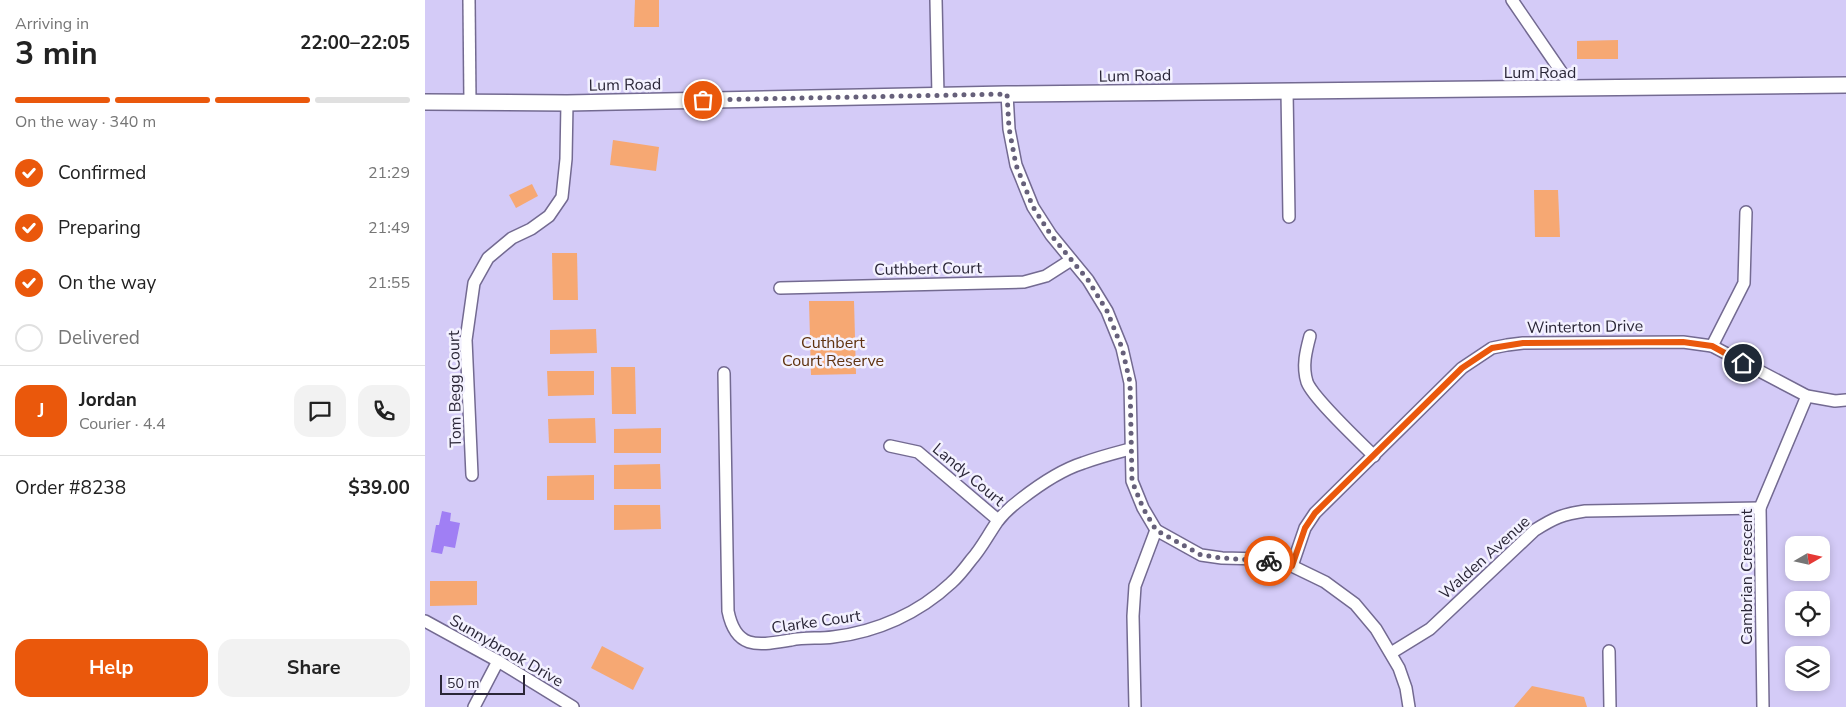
<!DOCTYPE html>
<meta charset="utf-8">
<style>
:root{--surface:#fff;--page:#f2f2f2;--text:#222;--muted:#767676;--line:#e0e0e0;--accent:#ea580c}
body{margin:0;font-family:"Nunito Sans",sans-serif;background:var(--page);color:var(--text);height:100vh;display:flex;flex-direction:column;font-size:19px;white-space:nowrap}
*{box-sizing:border-box;margin:0}
p{font-size:16px;color:var(--muted)}
.icon{flex:none;width:28px;height:28px;fill:none;stroke:currentColor;stroke-width:2;stroke-linecap:round;stroke-linejoin:round}
.map{position:relative;flex:1;overflow:hidden}
.sheet{display:flex;flex-direction:column;background:var(--surface);width:425px}
.sheet>*{flex:none}
.needle{width:32px;rotate:81deg}
.controls{position:absolute;left:1360px;top:536px;display:grid;gap:10px}
.controls a{display:grid;place-items:center;width:45px;height:45px;border-radius:10px;background:var(--surface);box-shadow:0 2px 8px #0003;font-size:25px}
.scale{position:absolute;left:15px;bottom:12px;width:85px;box-sizing:border-box;padding-left:5px;border:2px solid #2a2637;border-top:0;font-size:14px;line-height:18px;white-space:nowrap;color:#2a2637;-webkit-text-stroke:4px #f3f1ff;paint-order:stroke}
.pin{position:absolute;display:grid;place-items:center;width:42px;height:42px;color:#fff;margin:-21px;border:2px solid #fff;border-radius:50%;box-shadow:0 1px 5px #0007}
.courier{position:absolute;display:grid;place-items:center;width:50px;height:50px;margin:-25px;border:4px solid #ea580c;border-radius:50%;background:#fff;color:#222;box-shadow:0 1px 6px #0007}
.head em{font-style:normal;font-weight:700}
.head div{display:flex;flex-direction:column-reverse}
.head{display:flex;align-items:center;justify-content:space-between;height:85px;padding:0 15px}
h1{font-size:32px;font-weight:700;line-height:38px}
.bar{display:grid;grid-template-columns:repeat(4,1fr);gap:8px 5px;align-content:center;height:60px;padding:0 15px}
.bar i{height:6px;border-radius:4px;background:var(--line)}
.bar .selected{background:var(--accent)}
.bar p{grid-column:span 4}
.line{display:flex;align-items:center;gap:12px;padding:0 15px;border-top:1px solid var(--line)}
.line div{flex:1}
.round{display:grid;place-items:center;flex:none;width:52px;height:52px;border-radius:15px;background:var(--page)}
ol{padding:0 15px;list-style:none}
li{display:flex;align-items:center;gap:15px;height:55px}
li p{margin-inline-start:auto}
li .icon{padding:5px;border-radius:50%;background:var(--accent);color:#fff;stroke-width:4}
li:last-child{color:var(--muted)}
li i{width:28px;height:28px;border:2px solid var(--line);border-radius:50%}
.button{display:flex;gap:10px;margin-top:auto;padding:10px 15px}
.button a{flex:1;height:58px;border-radius:15px;background:var(--accent);color:#fff;font-size:20px;font-weight:700;line-height:58px;text-align:center}
.button a+a{background:var(--page);color:var(--text)}
main{display:flex;flex:1;min-height:0}
.map>svg:first-child{display:block}
</style>
<main>
<section class="sheet">
<div class="head"><div><h1>3 min</h1><p>Arriving in</p></div><em>22:00–22:05</em></div>
<div class="bar"><i class="selected"></i><i class="selected"></i><i class="selected"></i><i></i><p>On the way · 340 m</p></div>
<ol>
<li><svg class="icon" aria-label="check" viewBox="0 0 24 24"><path d="M5 12l5 5 9-10"/></svg>Confirmed<p>21:29</p></li>
<li><svg class="icon" aria-label="check" viewBox="0 0 24 24"><path d="M5 12l5 5 9-10"/></svg>Preparing<p>21:49</p></li>
<li><svg class="icon" aria-label="check" viewBox="0 0 24 24"><path d="M5 12l5 5 9-10"/></svg>On the way<p>21:55</p></li>
<li><i></i>Delivered</li>
</ol>
<div class="line" style="height:90px"><b class="round" style="background:var(--accent);color:#fff">J</b><div><b>Jordan</b><p>Courier · 4.4</p></div><a class="round"><svg class="icon" aria-label="chat" viewBox="0 0 24 24"><path d="M4 5h16v11H9l-5 4z"/></svg></a><a class="round"><svg class="icon" aria-label="phone" viewBox="0 0 24 24"><path d="M5 4h4l2 5-3 2q2 4 5 5l2-3 5 2v4C11 20 4 13 5 4z"/></svg></a></div>
<div class="line" style="height:65px"><div>Order #8238</div><b>$39.00</b></div>
<div class="button"><a>Help</a><a>Share</a></div>
</section>
<div class="map">
<svg width="1421" height="707" viewBox="0 0 1421 707">
<rect width="100%" height="100%" fill="#d4cbf7"/>
<g fill="#f6a873">
<path d="M210 0H234V27H209Z"/>
<path d="M1193 40V59H1152V41Z"/>
<path d="M188 140 234 147 231 171 185 165Z"/>
<path d="M107 184 113 196 91 208 84 195Z"/>
<path d="M1133 190 1135 237H1110L1109 190Z"/>
<path d="M127 253H152L153 300H128Z"/>
<path d="M384 301H429L431 374 386 375Z"/>
<path d="M171 329 172 353 125 354V330Z"/>
<path d="M186 367H210L211 414H187Z"/>
<path d="M122 371H169V395L123 396Z"/>
<path d="M170 418 171 443H124L123 419Z"/>
<path d="M236 428V453H189V429Z"/>
<path d="M235 464 236 489H189V465Z"/>
<path d="M169 475V500H122V476Z"/>
<path d="M189 505H235L236 529 189 530Z"/>
<path d="M5 581H52V605L5 606Z"/>
<path d="M177 646 219 668 208 690 166 668Z"/>
<path d="M1107 686 1159 697 1162 707H1089Z"/>
</g>
<path fill="#a07ff4" d="M17 511 26 513 25 521 35 523 30 548 19 546 17 554 6 552 11 525H14Z"/>
<g fill="none" stroke-linecap="round" stroke-linejoin="round">
<defs>
<g id="minor">
<path d="M44 0 45 102"/>
<path d="M511 0 513 96"/>
<path d="M1087 0 1148 89"/>
<path d="M862 91 864 217"/>
<path d="M582 94 584 129 591 165 608 207 626 235 663 280 682 311 697 348 705 383 707 481 718 508 731 530 776 555 797 558 837 559 867 566 900 582 930 604 951 629 974 668 981 688 984 707"/>
<path d="M355 288 599 282 621 276 646 260"/>
<path d="M885 336C881 351 877 366 882 382 888 398 934 441 949 456"/>
<path d="M1287 346 1319 283 1321 212"/>
<path d="M299 373 303 611C311 651 334 645 366 640 380 637 394 639 408 637 452 632 494 613 526 583 534 576 540 568 546 560 556 549 563 535 572 522 578 514 588 505 596 499 614 485 636 470 658 463 674 457 690 453 705 449"/>
<path d="M465 446 493 452 573 520"/>
<path d="M47 475 41 340 49 283 63 258 87 238 106 229 124 216 137 197 141 159 142 103"/>
<path d="M867 566 880 528 890 513 1037 368 1067 348 1082 345 1098 343 1258 342 1287 346 1382 396 1410 401 1421 400"/>
<path d="M0 621 73 661 148 707"/>
<path d="M1184 651 1185 707"/>
<path d="M966 653 1005 629 1110 530C1129 518 1138 514 1160 511L1335 508"/>
<path d="M49 707 73 661"/>
<path d="M710 707 708 616 710 586 731 530"/>
<path d="M1338 707 1335 508 1382 396"/>
</g>
<path id="tertiary" d="M0 102 142 103 582 94 1421 85"/>
</defs>
<use href="#minor" stroke="#736a91" stroke-width="14"/>
<use href="#tertiary" stroke="#736a91" stroke-width="18"/>
<use href="#minor" stroke="#fff" stroke-width="11"/>
<use href="#tertiary" stroke="#fff" stroke-width="15"/>
</g>
<g fill="none" stroke-linecap="round" stroke-linejoin="round">
<path stroke="#66607a" stroke-width="5" stroke-dasharray="0 9" d="M278 100 582 94 584 128 591 165 608 207 626 235 663 280 682 311 697 348 705 382 707 481 718 508 731 530 776 555 797 558 844 561"/>
<path stroke="#ea580c" stroke-width="6" d="M844 561 867 566 880 528 890 513 1037 368 1067 348 1098 343 1258 342 1287 346 1318 363"/>
</g>
<g text-anchor="middle" stroke-width="5" stroke-linejoin="round" paint-order="stroke">
<g font-size="16" fill="#2a2637" stroke="#f3f1ff">
<text x="1115" y="78">Lum Road</text>
<text transform="translate(710 75) rotate(-1)" y="6">Lum Road</text>
<text transform="translate(200 84) rotate(-1)" y="6">Lum Road</text>
<text transform="translate(503 268) rotate(-1)" y="6">Cuthbert Court</text>
<text transform="translate(1160 326) rotate(-1)" y="6">Winterton Drive</text>
<text transform="translate(29 389) rotate(-91)" y="6">Tom Begg Court</text>
<text transform="translate(544 474) rotate(40)" y="6">Landy Court</text>
<text transform="translate(1059 557) rotate(-42)" y="6">Walden Avenue</text>
<text transform="translate(1321 577) rotate(-90)" y="6">Cambrian Crescent</text>
<text transform="translate(391 621) rotate(-8)" y="6">Clarke Court</text>
<text transform="translate(82 650) rotate(30)" y="6">Sunnybrook Drive</text>
</g>
<g font-size="16" fill="#5f320f" stroke="#f3f1ff">
<text x="408" y="348">Cuthbert<tspan x="408" dy="18">Court Reserve</tspan></text>
</g>
</g>
</svg>
<div class="controls">
<a><svg class="needle" viewBox="-14 -14 28 28"><path d="M0-13l5 13h-10z" fill="#e53935"/><path d="M0 13l5-13h-10z" fill="#767676"/></svg></a>
<a><svg class="icon" aria-label="locate" viewBox="0 0 24 24"><circle cx="12" cy="12" r="6"/><path d="M12 2v4M12 18v4M2 12h4M18 12h4"/></svg></a>
<a><svg class="icon" aria-label="layers" viewBox="0 0 24 24"><path d="M12 4l9 5-9 5-9-5zM3 14l9 5 9-5"/></svg></a>
</div>
<div class="scale">50 m</div>
<div class="pin" style="left:278px;top:100px;background:#ea580c"><svg class="icon" aria-label="bag" viewBox="0 0 24 24"><path d="M5 8h14l-1 12H6zM9 8a3 3 0 0 1 6 0"/></svg></div>
<div class="pin" style="left:1318px;top:363px;background:#1f2937"><svg class="icon" aria-label="home" viewBox="0 0 24 24"><path d="M3 11l9-7 9 7M6 9v11h12V9"/></svg></div>
<div class="courier" style="left:844px;top:561px"><svg class="icon" aria-label="bike" viewBox="0 0 24 24"><circle cx="6" cy="16" r="4"/><circle cx="18" cy="16" r="4"/><path d="M6 16l4-8h5l3 8M10 8l3 8H6M13 5h3"/></svg></div>
</div>
</main>
